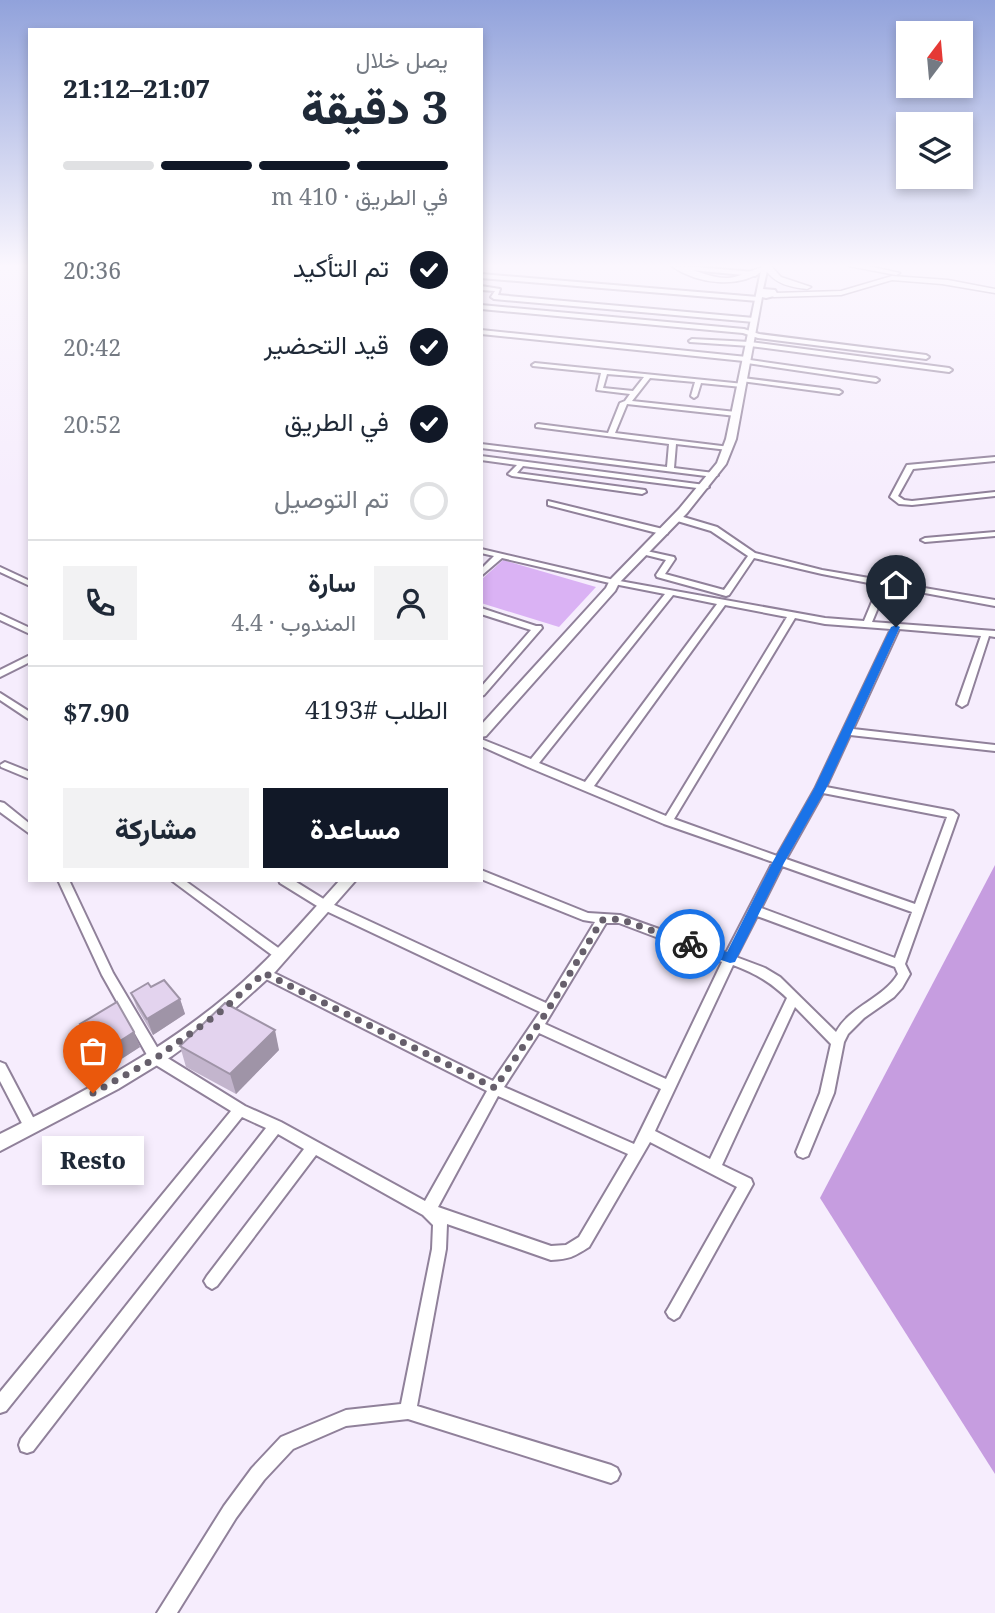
<!DOCTYPE html>
<html lang="ar">
<meta charset="utf-8">
<style>
:root{--surface:#fff;--page:#f2f2f3;--text:#1f2937;--muted:#747a83;--line:#e0e1e3;--accent:#111827}
body{margin:0;font-family:"Noto Serif",Vazirmatn,serif;background:var(--page);color:var(--text);direction:rtl;height:100vh;display:flex;flex-direction:column;font-size:26px;white-space:nowrap}
*{box-sizing:border-box;margin:0}
p{font-size:23px;color:var(--muted)}
.icon{flex:none;width:38px;height:38px;fill:none;stroke:currentColor;stroke-width:2;stroke-linecap:round;stroke-linejoin:round}
.map{position:relative;flex:1;overflow:hidden;direction:ltr}
.side{position:absolute;left:28px;top:28px;width:455px;height:854px;display:flex;flex-direction:column;background:var(--surface);border-radius:0px;box-shadow:0 4px 10px #0003;direction:rtl}
.side>*{flex:none}
.needle{width:46px;rotate:16deg}
.fabs{position:absolute;left:896px;top:21px;display:grid;gap:14px}
.fabs a{display:grid;place-items:center;width:77px;height:77px;border-radius:0px;background:var(--surface);box-shadow:0 4px 10px #0003;font-size:35px}
.pin{position:absolute;display:grid;place-items:center;width:60px;height:60px;color:#fff;margin:-72px -30px;border-radius:50% 50% 50% 0;rotate:-45deg;box-shadow:0 0 7px #0007}
.pin .icon{rotate:45deg}
.courier{position:absolute;display:grid;place-items:center;width:70px;height:70px;margin:-35px;border:5px solid #1a73e8;border-radius:50%;background:#fff;color:#222;box-shadow:0 2px 9px #0007}
.bubble{position:absolute;height:49px;border-radius:0px;background:var(--surface);box-shadow:0 4px 10px #0003;font-size:23px;font-weight:800;line-height:49px;text-align:center;direction:rtl}
.summary em{font-style:normal;font-weight:800}
.summary div{display:flex;flex-direction:column-reverse}
.summary{display:flex;align-items:center;justify-content:space-between;height:119px;padding:0 35px}
h1{font-size:46px;font-weight:800;line-height:52px}
.bar{display:grid;grid-template-columns:repeat(4,1fr);gap:10px 7px;align-content:center;height:84px;padding:0 35px}
.bar i{height:9px;border-radius:5px;background:var(--line)}
.bar .on{background:var(--accent)}
.bar p{grid-column:span 4}
.line{display:flex;align-items:center;gap:18px;padding:0 35px;border-top:2px solid var(--line)}
.line div{flex:1}
.round{display:grid;place-items:center;flex:none;width:74px;height:74px;border-radius:0px;background:var(--page)}
ol{padding:0 35px;list-style:none}
li{display:flex;align-items:center;gap:21px;height:77px}
li p{margin-inline-start:auto}
li .icon{padding:7px;border-radius:50%;background:var(--accent);color:#fff;stroke-width:4}
li:last-child{color:var(--muted)}
li i{width:38px;height:38px;border:4px solid var(--line);border-radius:50%}
.action{display:flex;gap:14px;margin-top:auto;padding:14px 35px}
.action a{flex:1;height:80px;border-radius:0px;background:var(--accent);color:#fff;font-size:28px;font-weight:800;line-height:80px;text-align:center}
.action a+a{background:var(--page);color:var(--text)}
.map>svg:first-child{display:block}
</style>
<div class="map">
<svg width="995" height="1613" viewBox="0 0 995 1613">
<rect width="100%" height="100%" fill="#f6edfd"/>
<path fill="#dab2f4" d="M503 560 596 587 559 627 481 603V580Z"/>
<path fill="#c69de0" d="M995 865V1474L820 1198Z"/>
<g fill="none" stroke-linecap="round" stroke-linejoin="round">
<defs>
<g id="minor">
<path d="M682 266 755 272 758 274 755 276 680 269Z"/>
<path d="M481 274 758 297 761 299 758 301 481 278Z"/>
<path d="M481 286 500 289 498 295 754 318 757 320 754 322 494 299 491 297 495 291 481 290Z"/>
<path d="M481 305 744 329 759 334 926 355 929 357 926 359 758 338 743 333 481 309Z"/>
<path d="M481 330 747 357 750 360 876 378 879 380 876 382 747 363 744 361 481 334Z"/>
<path d="M692 339 750 342 949 368 952 370 949 372 750 346 690 342 689 341Z"/>
<path d="M535 363 744 384V386L742 387 701 383 697 396 694 398 691 396 695 382 650 378 632 401 736 412 739 414 736 416 627 404 615 433 730 447V449L728 450 676 444 674 468 714 473 718 475 714 477 481 448V444L667 467 669 444 536 427V425L538 424 608 433 620 403 625 401 630 394 597 390 601 373 533 366 532 365ZM607 374 644 377 633 391 603 388Z"/>
<path d="M743 378 839 390 842 392 839 394 741 381V379Z"/>
<path d="M481 456 705 485 709 487 705 489 523 466 517 473 645 490 646 492 642 494 512 476 508 474 517 465 481 460Z"/>
<path d="M995 457V461L913 469 898 496 904 500 912 501 995 492V496L912 505 899 504 890 497 907 465Z"/>
<path d="M548 501 667 530 668 532 667 534H661L548 505Z"/>
<path d="M674 516H680L717 527 755 553 822 570 881 580 885 579 889 582 995 600V606L887 586 872 622 995 631V637L989 636 967 704 962 707 957 704 981 636 899 629 853 729 995 745V751L850 735 826 787 953 811 958 815 905 964 910 974 902 988 894 997 864 1018 848 1034 844 1042 834 1093 808 1156 803 1158 798 1156 796 1152 820 1093 831 1044 795 1007 722 1165 751 1179 753 1184 679 1317 674 1320 669 1317 666 1312 669 1307 737 1187 650 1142 589 1247C573 1257 570 1259 551 1260L447 1224 446 1249 417 1406 611 1465 617 1468 620 1474 617 1480 611 1483 408 1419 346 1426 293 1449 264 1480 236 1518 177 1613H157L224 1506 252 1468 281 1437 346 1410 401 1404 432 1249 433 1225 423 1215 316 1155 217 1286 212 1289 207 1286 204 1281 207 1276 304 1149 278 1134 33 1451 27 1453 21 1451 19 1445 21 1439 266 1128 242 1117 6 1411 0 1413V1392L231 1111 151 1062 102 975 58 880H69L113 973 161 1054 245 1106 281 1122 425 1201 487 1091 260 976 258 973 260 970 264 968 268 970 493 1081 540 1012 322 909 280 883 279 880H293L330 903 546 1003 595 922 583 920 481 879V870L588 913 620 915 726 953 773 862 664 824 528 767 481 746V739L531 759 665 594 614 584 502 558 481 576V569L494 556 481 553V549L614 580 825 618 864 621 879 585 822 574 754 558 729 595 726 596 657 577 656 575 666 560 642 554V550L674 557 675 559 665 574 724 590 748 556 711 531 674 520ZM673 595 717 604 585 782 539 763ZM725 605 787 617 666 816 594 786ZM795 618 825 624 891 629 815 789 777 856 674 819ZM823 793 947 817 915 904 786 859ZM782 866 912 912 895 958 761 908ZM757 916 895 967 898 974C883 999 850 1006 836 1032L780 977 765 968 736 957ZM606 923H619L722 962 666 1079 545 1024ZM733 965C756 974 769 981 787 998L710 1159 655 1131ZM539 1033 661 1089 634 1144 504 1087ZM498 1096 628 1154 579 1237 566 1245 551 1246 438 1207Z"/>
<path d="M995 532V536L925 542 921 540 925 538Z"/>
<path d="M0 567 30 581V586L0 572Z"/>
<path d="M481 608 536 626H541L542 628 484 695 481 696V687L531 630 481 614Z"/>
<path d="M0 614 30 628V634L0 620Z"/>
<path d="M30 655V662L0 677V670Z"/>
<path d="M0 693 30 712V720L0 700Z"/>
<path d="M5 762 30 772V779L1 767 0 765Z"/>
<path d="M0 802 4 803 30 824V834L0 812Z"/>
<path d="M171 880H184L284 952 286 955 284 958 280 960 276 958Z"/>
<path d="M0 1062 5 1064 36 1123 38 1127 36 1131 31 1133 26 1131 0 1081Z"/>
</g>
<g id="major">
<path d="M762 266H768L763 289 775 290 778 295 766 298 762 297 736 439 726 464 687 513 619 583 615 591 486 736 481 737V725L606 588 610 580 679 509 717 463 726 439Z"/>
<path d="M340 880H356L275 972 223 1019 172 1056 118 1089 0 1151V1134C80 1094 159 1053 228 995 269 961 304 920 340 880Z"/>
</g>
<g id="highway">
<path d="M671 266C690 266 707 278 727 278 744 277 755 266 771 266L781 277 811 287 807 289C790 287 775 284 765 269 739 290 698 284 671 266Z"/>
<path d="M849 266H868L900 273 896 275Z"/>
<path d="M892 276 948 280 995 289V293L942 284 892 280 841 295 774 297 770 295 774 293 841 291Z"/>
</g>
</defs>
<use href="#minor" stroke="#90819a" stroke-width="4"/>
<use href="#major" stroke="#90819a" stroke-width="4"/>
<use href="#highway" stroke="#90819a" stroke-width="3"/>
<use href="#minor" fill="#fff" fill-rule="evenodd"/>
<use href="#major" fill="#fff" fill-rule="evenodd"/>
<use href="#highway" fill="#fff" fill-rule="evenodd"/>
</g>
<g fill="#c3b5cd">
<path d="M151 987 180 999 185 1014 153 1035 137 1008 131 993Z"/>
<path d="M80 1024 140 1047 109 1067 86 1039Z"/>
<path d="M180 1046 279 1050 236 1094 186 1067Z"/>
</g>
<g fill="#9f94a7">
<path d="M180 999 185 1014 153 1035 147 1019Z"/>
<path d="M275 1030 279 1050 236 1094 230 1074Z"/>
<path d="M134 1032 140 1047 109 1067 103 1052Z"/>
</g>
<g fill="#e3d3ee" stroke="#9f94a7" stroke-width="2">
<path d="M164 980 180 999 147 1019 131 993 148 983 151 987Z"/>
<path d="M117 1002 134 1032 103 1052 80 1024Z"/>
<path d="M225 1003 275 1030 230 1074 180 1046Z"/>
</g>
<linearGradient id="sky" x2="0" y2="1"><stop stop-color="#91a2db"/><stop offset="0.54" stop-color="#fbf7fe"/><stop offset="1" stop-color="#fbf7fe" stop-opacity="0"/></linearGradient>
<rect width="995" height="492" fill="url(#sky)"/>
<path fill="#1a73e8" d="M896 625 900 627 826 789 784 863 735 962 730 963 686 948 684 944 690 939 727 952 772 863 814 789 891 627Z"/>
<g fill="none" stroke-linecap="round" stroke-linejoin="round">
<path stroke="#665f6b" stroke-width="7" stroke-dasharray="0 12.6" d="M93 1093 156 1058 219 1013 264 973 495 1088 548 1010 602 920 620 919 690 944"/>
</g>
</svg>
<div class="fabs">
<a><svg class="needle" viewBox="-14 -14 28 28"><path d="M0-13l5 13h-10z" fill="#e53935"/><path d="M0 13l5-13h-10z" fill="#747a83"/></svg></a>
<a><svg class="icon" aria-label="layers" viewBox="0 0 24 24"><path d="M12 4l9 5-9 5-9-5zM3 14l9 5 9-5"/></svg></a>
</div>
<div class="pin" style="left:93px;top:1093px;background:#ea580c"><svg class="icon" aria-label="bag" viewBox="0 0 24 24"><path d="M5 8h14l-1 12H6zM9 8a3 3 0 0 1 6 0"/></svg></div>
<div class="pin" style="left:896px;top:627px;background:#1f2937"><svg class="icon" aria-label="home" viewBox="0 0 24 24"><path d="M3 11l9-7 9 7M6 9v11h12V9"/></svg></div>
<div class="courier" style="left:690px;top:944px"><svg class="icon" aria-label="bike" viewBox="0 0 24 24"><circle cx="6" cy="16" r="4"/><circle cx="18" cy="16" r="4"/><path d="M6 16l4-8h5l3 8M10 8l3 8H6M13 5h3"/></svg></div>
<div class="bubble" style="left:42px;top:1136px;width:102px">Resto</div>
<section class="side">
<div class="summary"><div><h1>3 دقيقة</h1><p>يصل خلال</p></div><em>21:07–21:12</em></div>
<div class="bar"><i class="on"></i><i class="on"></i><i class="on"></i><i></i><p>في الطريق · 410 m</p></div>
<ol>
<li><svg class="icon" aria-label="check" viewBox="0 0 24 24"><path d="M5 12l5 5 9-10"/></svg>تم التأكيد<p>20:36</p></li>
<li><svg class="icon" aria-label="check" viewBox="0 0 24 24"><path d="M5 12l5 5 9-10"/></svg>قيد التحضير<p>20:42</p></li>
<li><svg class="icon" aria-label="check" viewBox="0 0 24 24"><path d="M5 12l5 5 9-10"/></svg>في الطريق<p>20:52</p></li>
<li><i></i>تم التوصيل</li>
</ol>
<div class="line" style="height:126px"><a class="round"><svg class="icon" aria-label="person" viewBox="0 0 24 24"><circle cx="12" cy="8" r="4"/><path d="M4 21q1-7 8-7t8 7"/></svg></a><div><b>سارة</b><p>المندوب · 4.4</p></div><a class="round"><svg class="icon" aria-label="phone" viewBox="0 0 24 24"><path d="M5 4h4l2 5-3 2q2 4 5 5l2-3 5 2v4C11 20 4 13 5 4z"/></svg></a></div>
<div class="line" style="height:91px"><div>الطلب #4193</div><b>$7.90</b></div>
<div class="action"><a>مساعدة</a><a>مشاركة</a></div>
</section>
</div>
